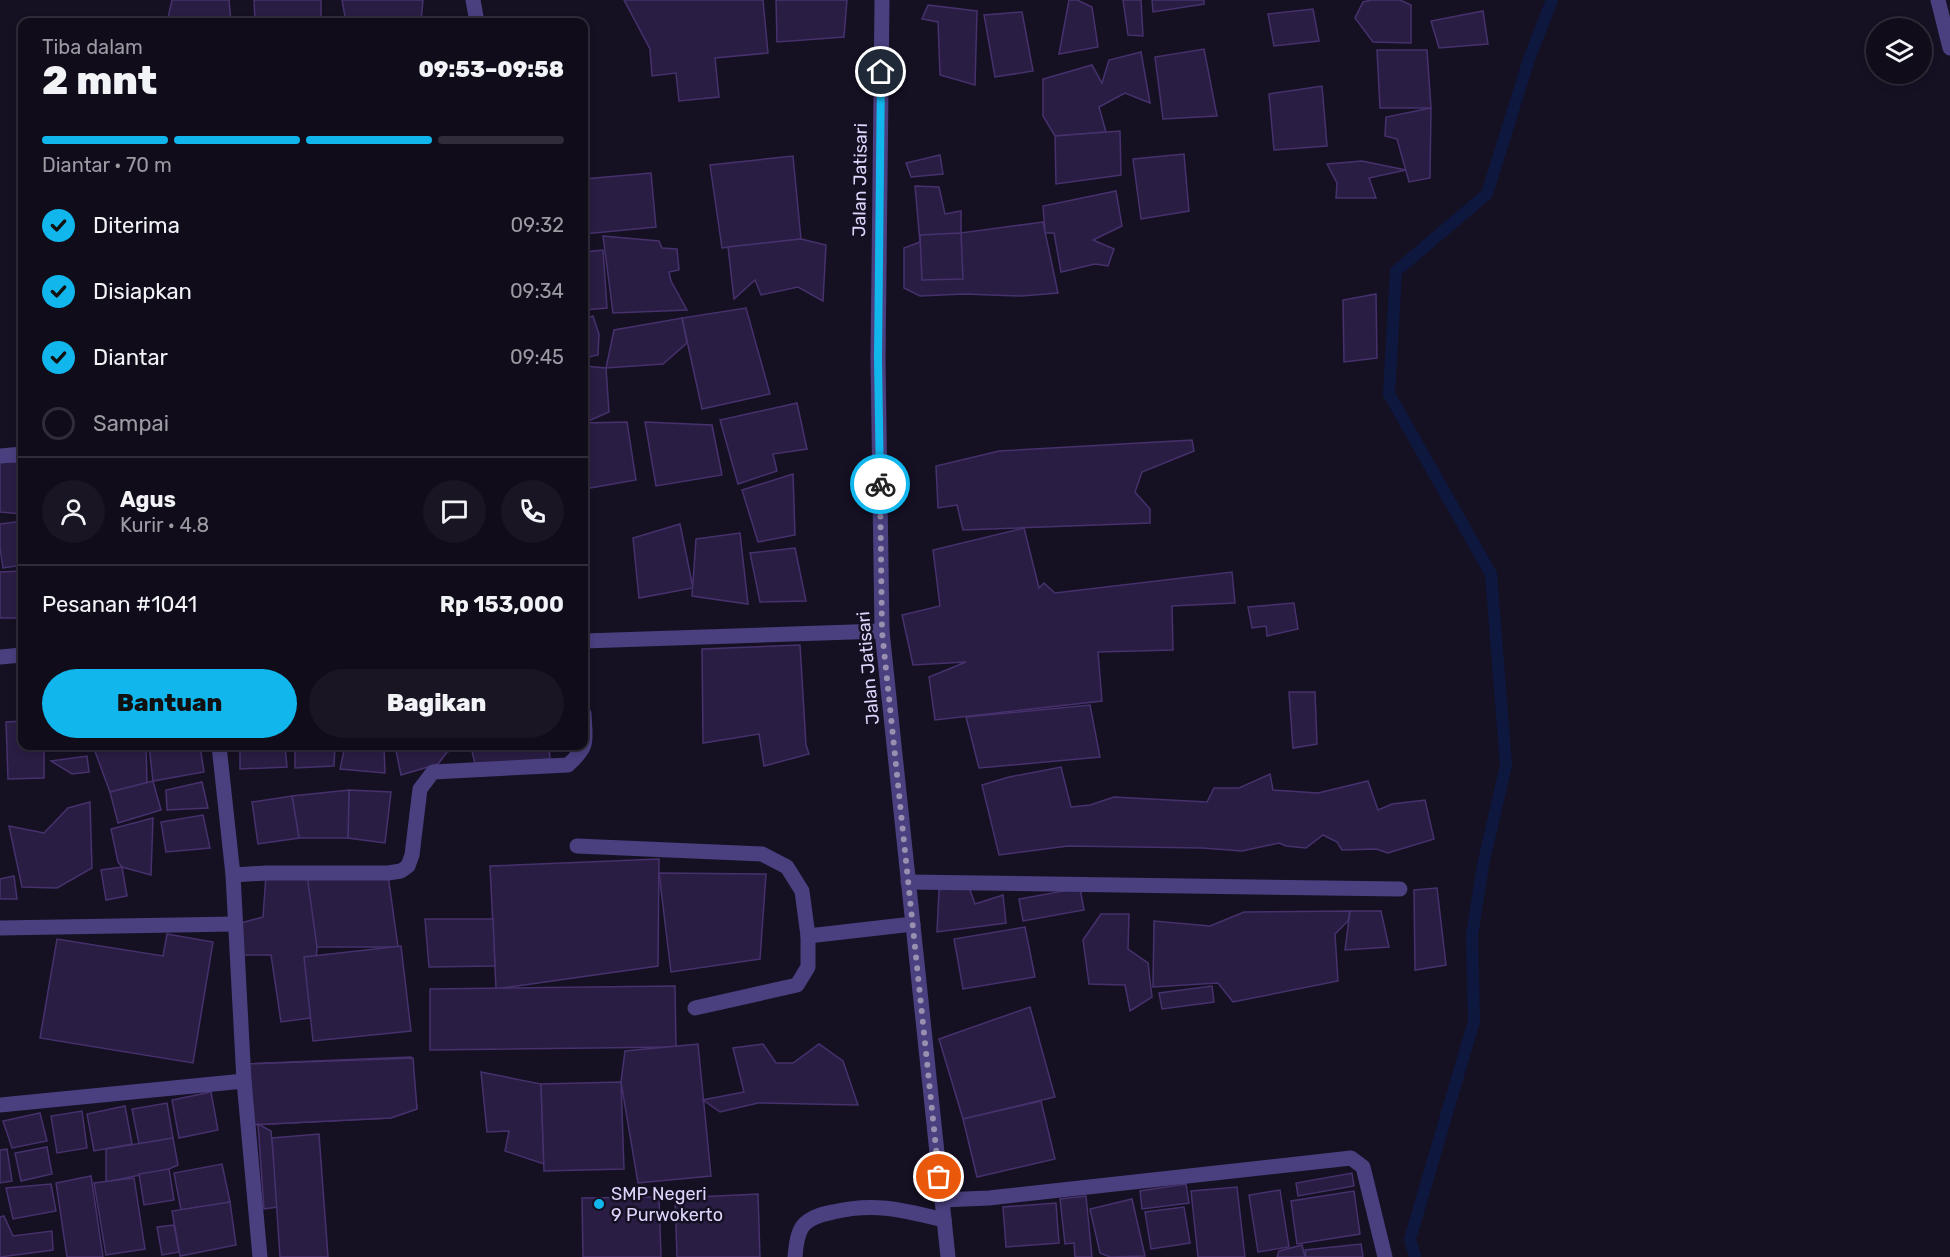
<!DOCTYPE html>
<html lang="id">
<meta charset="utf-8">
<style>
:root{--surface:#100c1a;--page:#191523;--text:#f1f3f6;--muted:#9c9ba2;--line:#302c39;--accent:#11b6ec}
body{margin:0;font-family:Rubik,sans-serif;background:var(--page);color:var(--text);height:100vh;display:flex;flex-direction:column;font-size:22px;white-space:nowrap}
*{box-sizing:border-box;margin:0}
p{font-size:20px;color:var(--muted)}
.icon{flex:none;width:33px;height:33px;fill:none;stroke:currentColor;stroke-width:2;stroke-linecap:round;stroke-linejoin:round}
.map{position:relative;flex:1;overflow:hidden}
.details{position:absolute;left:18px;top:18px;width:570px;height:732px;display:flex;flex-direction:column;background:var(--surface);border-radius:12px;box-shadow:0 3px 9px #0003,0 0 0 2px var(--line)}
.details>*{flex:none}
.tools{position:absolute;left:1866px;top:18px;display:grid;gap:12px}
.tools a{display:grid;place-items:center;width:66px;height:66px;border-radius:50%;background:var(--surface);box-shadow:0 3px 9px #0003,0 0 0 2px var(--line);font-size:30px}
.pin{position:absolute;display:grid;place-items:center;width:51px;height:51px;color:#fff;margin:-26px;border:3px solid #fff;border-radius:50%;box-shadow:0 2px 6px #0007}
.courier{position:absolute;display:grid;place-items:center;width:60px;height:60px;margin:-30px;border:4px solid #11b6ec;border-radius:50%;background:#fff;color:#222;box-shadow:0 2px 8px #0007}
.summary em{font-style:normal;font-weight:800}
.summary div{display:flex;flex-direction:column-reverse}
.summary{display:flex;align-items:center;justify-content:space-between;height:102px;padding:0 24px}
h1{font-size:39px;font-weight:800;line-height:45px}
.bar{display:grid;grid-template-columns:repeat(4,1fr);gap:9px 6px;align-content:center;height:72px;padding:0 24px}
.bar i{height:8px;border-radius:4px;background:var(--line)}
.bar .on{background:var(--accent)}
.bar p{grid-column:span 4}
.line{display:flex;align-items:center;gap:15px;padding:0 24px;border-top:2px solid var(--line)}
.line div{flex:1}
.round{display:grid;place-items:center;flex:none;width:63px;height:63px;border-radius:32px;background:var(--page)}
ol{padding:0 24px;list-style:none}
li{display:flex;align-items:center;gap:18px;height:66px}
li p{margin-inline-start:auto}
li .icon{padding:6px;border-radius:50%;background:var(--accent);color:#111;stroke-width:4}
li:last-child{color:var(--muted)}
li i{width:33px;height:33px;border:3px solid var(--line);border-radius:50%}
.primary-button{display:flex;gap:12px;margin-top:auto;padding:12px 24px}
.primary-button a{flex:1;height:69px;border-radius:36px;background:var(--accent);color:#111;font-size:24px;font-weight:800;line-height:69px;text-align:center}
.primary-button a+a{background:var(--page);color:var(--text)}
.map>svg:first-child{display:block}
</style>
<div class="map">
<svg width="1950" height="1257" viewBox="0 0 1950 1257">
<rect width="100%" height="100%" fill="#161023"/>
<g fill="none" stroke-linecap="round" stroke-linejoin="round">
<path stroke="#0e183f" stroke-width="12" d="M1415 1257 1410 1239 1474 1021 1472 935 1483 865 1506 765 1491 574 1389 394 1396 271 1487 194 1529 59 1552 0"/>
</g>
<g fill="#2a1d43" stroke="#46316d" stroke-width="1.5">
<path d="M172 0H229L231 22H167Z"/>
<path d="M254 0H321V22H255Z"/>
<path d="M342 0H423L421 21 346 22Z"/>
<path d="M624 0H763L768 53 715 58 719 97 679 101 676 73 652 76 650 49Z"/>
<path d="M776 0H847L844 37 777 42Z"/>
<path d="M1069 0H1077L1092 7 1098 47 1059 54Z"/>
<path d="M1123 0H1141L1143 36 1128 35Z"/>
<path d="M1152 0H1204V4L1153 12Z"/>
<path d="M1371 0H1400L1411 5V43L1373 42 1355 18 1363 2Z"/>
<path d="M928 5 977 11 975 85 940 75 938 22 922 19Z"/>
<path d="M1313 9 1319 41 1274 46 1268 14Z"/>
<path d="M1483 11 1488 44 1439 48 1431 21Z"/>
<path d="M1022 12 1033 71 995 77 984 15Z"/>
<path d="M1204 49 1217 116 1163 119 1155 57Z"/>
<path d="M1377 50H1427L1431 108H1380Z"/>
<path d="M1141 52 1150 103 1125 93 1099 107 1106 132 1055 136 1043 116V79L1092 65 1102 83 1109 60Z"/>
<path d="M1322 86 1327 146 1274 150 1269 94Z"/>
<path d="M1431 108 1430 178 1409 182 1397 139 1385 136 1386 117Z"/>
<path d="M1120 131 1121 175 1056 184 1055 136Z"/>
<path d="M1184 154 1189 211 1141 219 1133 159Z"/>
<path d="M940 155 943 174 911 177 906 163Z"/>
<path d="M793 156 801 239 722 248 710 165Z"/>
<path d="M1362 161 1406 170 1369 178 1376 198H1336L1337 183 1327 164Z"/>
<path d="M651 173 656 227 584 234V179Z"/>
<path d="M915 186 939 187 945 214 961 211V233L1043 222 1058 293 1021 296 964 294 920 296 904 288V248L920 242Z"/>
<path d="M1116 191 1122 226 1093 240 1114 249 1108 266 1095 264 1061 272 1054 233H1045L1043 206Z"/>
<path d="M961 233 963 279 922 280 920 235Z"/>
<path d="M603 236 659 241 662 248 677 249 679 270 669 272 671 281 687 310 613 313Z"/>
<path d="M801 239 826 245 823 301 798 287 761 295 755 280 734 299 728 247Z"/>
<path d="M603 250 607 308 584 310V252Z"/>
<path d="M1376 294 1377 358 1344 362 1343 300Z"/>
<path d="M746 308 770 394 702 409 682 318Z"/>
<path d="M593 316 599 334 598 355 584 358V319Z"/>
<path d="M682 318 687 343 663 364 606 368 614 330Z"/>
<path d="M584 366 606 368 609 412 584 423Z"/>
<path d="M797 403 807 449 773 454 777 471 738 484 720 420Z"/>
<path d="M627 422 636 480 584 489V423Z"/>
<path d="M645 422 712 425 722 475 656 486Z"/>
<path d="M1192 440 1194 451 1142 472 1135 492 1150 509V523L963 530 957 505 938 508 936 466 999 451Z"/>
<path d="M0 461 22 463V514L0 512Z"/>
<path d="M793 474 795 535 758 542 742 490Z"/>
<path d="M22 521V565L3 568 0 548V524Z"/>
<path d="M680 524 693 588 639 598 633 538Z"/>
<path d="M1024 528 1039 588 1044 583 1055 593 1232 572 1235 603 1172 606 1173 650 1098 652 1102 701 935 720 929 677 966 662 913 665 902 615 940 606 933 550Z"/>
<path d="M740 533 748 604 692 596 696 539Z"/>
<path d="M795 548 806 601 760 602 750 553Z"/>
<path d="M22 571V618H0V572Z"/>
<path d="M1294 603 1298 629 1267 636 1266 626 1252 628 1248 607Z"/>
<path d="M800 645 806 745 809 754 764 766 759 734 703 743 702 649Z"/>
<path d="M1289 692H1315L1317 744 1293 748Z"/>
<path d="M1090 705 1100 757 979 768 966 717Z"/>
<path d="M22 721V746H44V778L8 779 6 722Z"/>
<path d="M93 746H146L147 783 110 792Z"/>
<path d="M149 746H200L204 772 153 781Z"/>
<path d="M240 746H285L287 767 240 769Z"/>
<path d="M295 746H335L334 766 295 768Z"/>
<path d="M345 746H384L385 773 340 769Z"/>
<path d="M395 746H471L447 752 438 764 401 775Z"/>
<path d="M471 746H549L550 759 475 765Z"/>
<path d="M87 756 89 772 72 774 51 761Z"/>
<path d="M1061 767 1071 807 1090 805 1114 797 1207 802 1214 788H1239L1270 774 1273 790 1318 793 1368 781 1378 810 1392 804 1425 800 1434 839 1388 853 1376 849 1342 850 1337 842 1323 835 1306 848 1286 846 1279 843 1242 851 1202 848 1068 846 999 855 982 785 1009 777Z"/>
<path d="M153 781 161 810 118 823 110 792Z"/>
<path d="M202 782 208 808 167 810 166 790Z"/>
<path d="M349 790 391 792 385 843 348 838Z"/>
<path d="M349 790 348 838H299L292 796Z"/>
<path d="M292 796 299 838 258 844 252 802Z"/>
<path d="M90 802 92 868 57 888 22 887 9 826 44 833 68 808Z"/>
<path d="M203 815 210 848 166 852 161 822Z"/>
<path d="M153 818 151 875 122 867 118 862 111 829Z"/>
<path d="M659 859 658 966 496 989 490 866Z"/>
<path d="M122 867 127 896 106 900 101 870Z"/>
<path d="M659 873 766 874 760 959 671 972Z"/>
<path d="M266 875H307L319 928 310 1018 281 1022 271 955H239L237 924 263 917Z"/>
<path d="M307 875H388L398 947H317Z"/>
<path d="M14 876 17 899H0V879Z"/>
<path d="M968 884 975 904 1003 895 1006 923 937 932 939 890Z"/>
<path d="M1080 888 1084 910 1023 921 1019 899Z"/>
<path d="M1437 888 1446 965 1415 970 1414 890Z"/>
<path d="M1350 911H1381L1389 947 1345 950Z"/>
<path d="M1350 911 1348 921 1335 934 1338 981 1233 1002 1218 983 1153 987 1154 921 1210 926 1244 912Z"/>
<path d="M1101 914H1129L1128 949 1148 963 1152 997 1130 1011 1125 985 1089 984 1083 940Z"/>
<path d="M425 919H493L495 966 429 967Z"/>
<path d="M1025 927 1035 977 963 989 954 939Z"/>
<path d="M167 934 213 942 193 1063 40 1038 57 939 163 956Z"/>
<path d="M401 946 411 1031 313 1041 304 957Z"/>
<path d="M675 986 676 1047 430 1050V989Z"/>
<path d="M1212 986 1214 1002 1162 1009 1159 993Z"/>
<path d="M1030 1007 1055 1097 963 1119 939 1039Z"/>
<path d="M698 1044 711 1176 638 1183 621 1082 625 1051Z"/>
<path d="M763 1044 776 1063H793L819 1044 843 1061 858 1105 758 1103 720 1112 703 1100 744 1092 733 1048Z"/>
<path d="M411 1057 417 1109 390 1118 250 1125 245 1064Z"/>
<path d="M413 1058 417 1109 391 1118 250 1125 245 1064Z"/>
<path d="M481 1072 541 1084 544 1164 505 1151 509 1131 487 1132Z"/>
<path d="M621 1082 624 1169 544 1171 541 1084Z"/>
<path d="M211 1092 218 1130 179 1138 172 1100Z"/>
<path d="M1041 1101 1055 1159 977 1177 963 1119Z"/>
<path d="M167 1103 173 1138 139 1144 132 1109Z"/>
<path d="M125 1106 132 1144 94 1151 87 1114Z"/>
<path d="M82 1111 87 1148 57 1153 51 1116Z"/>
<path d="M40 1113 47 1141 12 1148 3 1121Z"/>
<path d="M258 1124 271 1131 273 1151 280 1150 284 1206 264 1209Z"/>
<path d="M319 1134 328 1257H280L272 1138Z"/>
<path d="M173 1138 178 1165 169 1169 106 1182V1149Z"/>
<path d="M47 1147 52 1174 21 1181 15 1153Z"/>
<path d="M7 1149 12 1181 0 1183V1150Z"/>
<path d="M222 1164 230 1202 181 1210 174 1173Z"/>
<path d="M169 1169 174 1200 144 1205 139 1174Z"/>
<path d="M1352 1173 1354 1186 1298 1196 1296 1183Z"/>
<path d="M91 1176 103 1257H67L56 1183Z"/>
<path d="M134 1178 145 1249 106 1255 94 1183Z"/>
<path d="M51 1184 56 1211 13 1219 6 1188Z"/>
<path d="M1186 1184 1189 1203 1142 1209 1140 1191Z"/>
<path d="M1237 1187 1245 1257H1198L1191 1191Z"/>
<path d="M1280 1190 1289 1247 1258 1252 1249 1195Z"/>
<path d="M1354 1191 1360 1234 1297 1244 1291 1201Z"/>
<path d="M758 1194 760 1257H677L675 1198Z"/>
<path d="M1086 1196 1092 1257H1075L1074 1243 1065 1244 1060 1199Z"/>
<path d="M659 1197 661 1257H583L582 1198Z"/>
<path d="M1132 1199 1145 1256 1110 1257 1100 1253 1090 1209Z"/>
<path d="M230 1202 236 1245 180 1256 172 1211Z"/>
<path d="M1056 1203 1059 1243 1006 1247 1003 1207Z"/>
<path d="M1184 1207 1190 1243 1151 1249 1145 1212Z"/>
<path d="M4 1216 13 1236 52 1231 53 1250 0 1257V1217Z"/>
<path d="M174 1225 179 1252 162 1255 157 1227Z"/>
<path d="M1361 1244 1363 1257H1306L1305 1250Z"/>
<path d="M1302 1245 1305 1257H1277L1279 1251Z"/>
</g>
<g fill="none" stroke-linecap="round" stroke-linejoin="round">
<path stroke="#4a3f7f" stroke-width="15" d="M795 1257C796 1248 796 1238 801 1229 806 1219 822 1214 833 1212 875 1202 903 1210 944 1220"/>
<g stroke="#4a3f7f" stroke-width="15">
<path d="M473 0 477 22"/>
<path d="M1938 0 1950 48"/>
<path d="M0 456 22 454"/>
<path d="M584 641 882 631"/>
<path d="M0 657 22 655"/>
<path d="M219 746 233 875 244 1081 260 1257"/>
<path d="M577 846 762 854 787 867 802 891 808 936V967L797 985 695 1008"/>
<path d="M233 875 266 873H388L401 871 408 866 412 855 420 789 433 772 568 765C590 745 585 741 584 714"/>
<path d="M908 882 1400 889"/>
<path d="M0 928 235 924"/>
<path d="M808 936 913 924"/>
<path d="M0 1105 244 1081"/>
<path d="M942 1200 989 1198 1351 1158 1363 1167 1385 1257"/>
</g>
<path stroke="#4a3f7f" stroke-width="15" d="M882 0 878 359 882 631 948 1257"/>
</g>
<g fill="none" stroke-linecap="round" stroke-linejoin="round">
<path stroke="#9990b0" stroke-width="6" stroke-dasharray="0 10.8" d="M880 484 882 631 939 1177"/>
<path stroke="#11b6ec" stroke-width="8" d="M880 484 878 359 881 72"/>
</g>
<circle fill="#11b6ec" stroke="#161023" stroke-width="2" cx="599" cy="1204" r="6"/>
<g text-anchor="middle" stroke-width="5" stroke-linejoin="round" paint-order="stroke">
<g font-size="18" fill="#dfd5fc" stroke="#161023">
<text transform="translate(860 180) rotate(-89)" y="6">Jalan Jatisari</text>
<text transform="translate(868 668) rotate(-95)" y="6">Jalan Jatisari</text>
</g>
<g font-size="18" fill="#dfd5fc" stroke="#161023" text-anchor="start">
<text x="611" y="1200">SMP Negeri<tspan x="611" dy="21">9 Purwokerto</tspan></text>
</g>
</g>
</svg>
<div class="tools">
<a><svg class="icon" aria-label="layers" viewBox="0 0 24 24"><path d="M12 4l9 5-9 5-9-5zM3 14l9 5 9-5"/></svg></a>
</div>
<div class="pin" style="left:939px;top:1177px;background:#ea580c"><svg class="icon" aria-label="bag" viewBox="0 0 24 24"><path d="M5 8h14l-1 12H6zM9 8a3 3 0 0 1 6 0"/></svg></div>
<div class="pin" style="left:881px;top:72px;background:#1f2937"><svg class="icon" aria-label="home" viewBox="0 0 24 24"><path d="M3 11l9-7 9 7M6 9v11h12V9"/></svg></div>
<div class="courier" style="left:880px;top:484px"><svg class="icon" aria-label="bike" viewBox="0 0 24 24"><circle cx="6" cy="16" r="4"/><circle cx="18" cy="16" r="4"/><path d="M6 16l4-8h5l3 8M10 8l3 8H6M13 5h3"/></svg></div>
<section class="details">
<div class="summary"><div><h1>2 mnt</h1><p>Tiba dalam</p></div><em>09:53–09:58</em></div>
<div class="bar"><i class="on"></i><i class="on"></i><i class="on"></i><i></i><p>Diantar · 70 m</p></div>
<ol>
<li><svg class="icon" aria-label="check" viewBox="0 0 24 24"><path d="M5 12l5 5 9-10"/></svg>Diterima<p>09:32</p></li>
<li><svg class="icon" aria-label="check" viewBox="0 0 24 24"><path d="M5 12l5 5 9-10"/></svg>Disiapkan<p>09:34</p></li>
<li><svg class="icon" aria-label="check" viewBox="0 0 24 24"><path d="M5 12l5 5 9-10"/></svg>Diantar<p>09:45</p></li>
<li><i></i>Sampai</li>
</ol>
<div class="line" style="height:108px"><a class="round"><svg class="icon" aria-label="person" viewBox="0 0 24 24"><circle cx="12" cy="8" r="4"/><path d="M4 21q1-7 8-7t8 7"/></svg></a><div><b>Agus</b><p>Kurir · 4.8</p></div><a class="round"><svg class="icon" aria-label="chat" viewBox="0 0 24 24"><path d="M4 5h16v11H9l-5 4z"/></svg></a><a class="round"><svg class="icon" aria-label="phone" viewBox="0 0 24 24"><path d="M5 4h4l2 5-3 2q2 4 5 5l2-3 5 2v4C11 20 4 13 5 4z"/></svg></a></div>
<div class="line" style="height:78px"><div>Pesanan #1041</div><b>Rp 153,000</b></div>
<div class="primary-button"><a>Bantuan</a><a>Bagikan</a></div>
</section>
</div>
